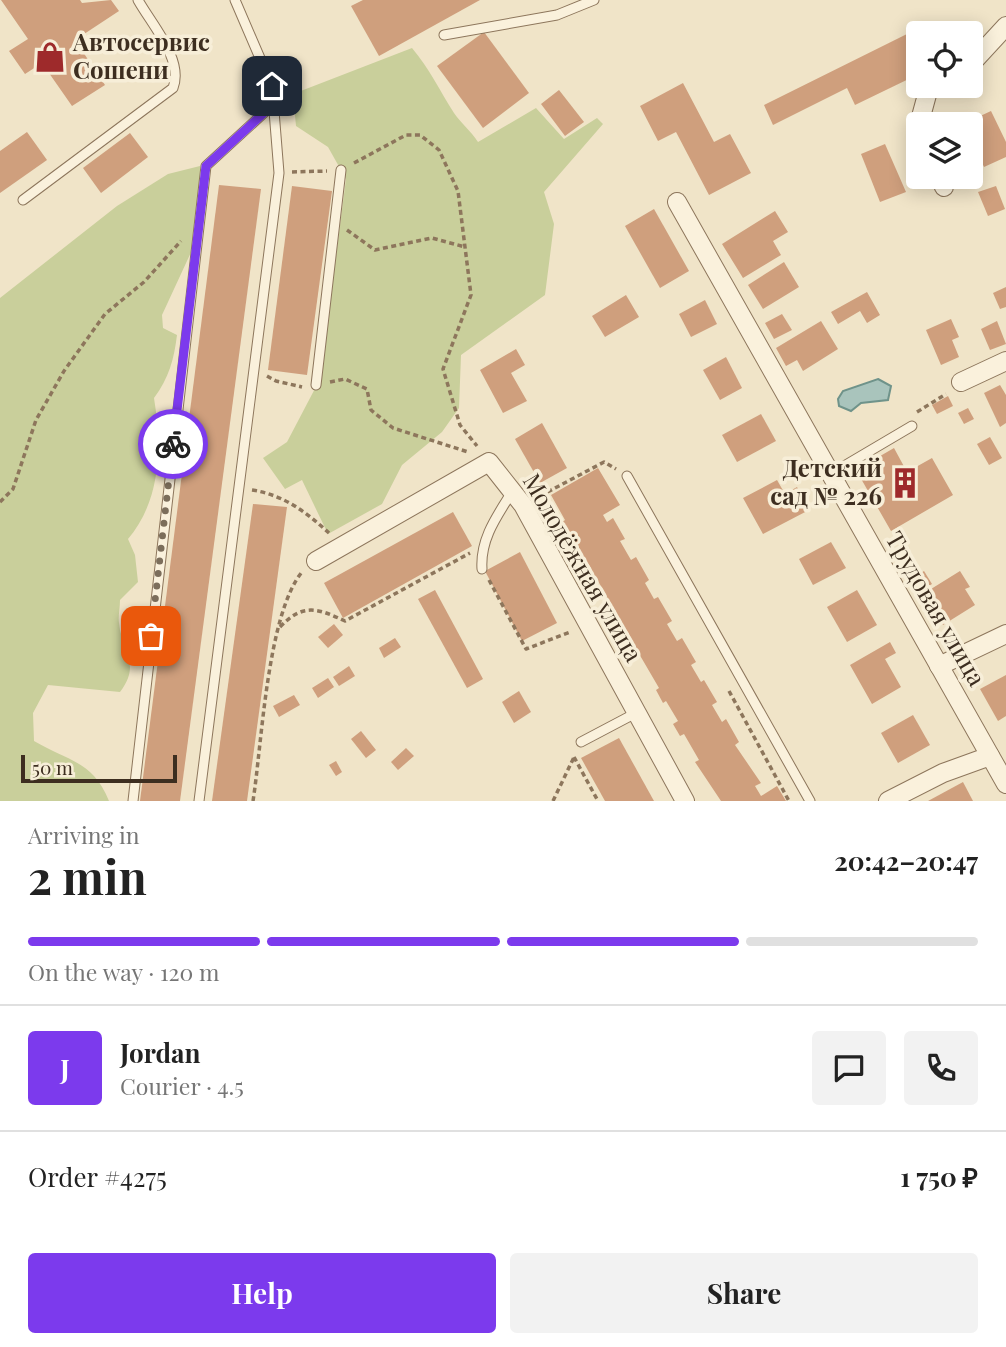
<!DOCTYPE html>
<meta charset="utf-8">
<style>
:root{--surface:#fff;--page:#f2f2f2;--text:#222;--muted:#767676;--line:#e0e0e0;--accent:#7c3aed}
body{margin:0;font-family:"Playfair Display",serif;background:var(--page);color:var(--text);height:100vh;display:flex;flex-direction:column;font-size:26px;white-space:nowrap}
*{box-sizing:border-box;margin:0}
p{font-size:23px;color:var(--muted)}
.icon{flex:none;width:38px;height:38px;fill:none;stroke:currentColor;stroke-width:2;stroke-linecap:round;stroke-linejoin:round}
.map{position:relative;height:801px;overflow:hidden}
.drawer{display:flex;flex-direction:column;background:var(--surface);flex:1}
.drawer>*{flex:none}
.fabs{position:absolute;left:906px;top:21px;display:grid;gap:14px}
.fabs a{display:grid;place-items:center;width:77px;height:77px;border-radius:7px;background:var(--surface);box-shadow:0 4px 18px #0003;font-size:35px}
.scale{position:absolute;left:21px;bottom:18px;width:156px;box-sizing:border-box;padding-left:7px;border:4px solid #3d2e20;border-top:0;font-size:19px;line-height:24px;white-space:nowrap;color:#3d2e20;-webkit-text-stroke:5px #f7eed8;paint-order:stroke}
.pin{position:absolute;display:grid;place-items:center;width:60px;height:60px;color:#fff;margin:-30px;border-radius:14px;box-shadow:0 4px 10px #0006}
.courier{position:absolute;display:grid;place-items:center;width:70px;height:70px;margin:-35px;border:5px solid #7c3aed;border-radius:50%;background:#fff;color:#222;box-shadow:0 2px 9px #0007}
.headline em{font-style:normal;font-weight:700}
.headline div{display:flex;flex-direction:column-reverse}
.headline{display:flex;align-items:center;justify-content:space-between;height:119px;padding:0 28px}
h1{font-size:46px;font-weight:700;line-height:52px}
.bar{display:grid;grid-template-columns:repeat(4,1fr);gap:10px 7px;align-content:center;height:84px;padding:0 28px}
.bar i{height:9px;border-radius:5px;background:var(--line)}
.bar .active{background:var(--accent)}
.bar p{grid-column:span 4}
.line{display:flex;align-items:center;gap:18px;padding:0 28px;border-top:2px solid var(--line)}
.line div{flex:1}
.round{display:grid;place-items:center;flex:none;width:74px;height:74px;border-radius:7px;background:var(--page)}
.cta{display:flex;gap:14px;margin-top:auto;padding:14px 28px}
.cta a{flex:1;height:80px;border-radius:7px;background:var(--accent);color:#fff;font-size:28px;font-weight:700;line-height:80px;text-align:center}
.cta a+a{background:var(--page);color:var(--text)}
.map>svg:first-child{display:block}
</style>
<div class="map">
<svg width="1006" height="801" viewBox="0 0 1006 801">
<rect width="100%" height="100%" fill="#f0e4c8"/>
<g fill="#c9cf9b">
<path d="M412 48C429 68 440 91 454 113 461 123 471 131 478 142L536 108 564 139 597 118 603 124 544 192 554 224 545 295 461 355 459 408 442 432 402 465 382 504 328 534 302 480 285 489 263 458 287 442 320 379 346 179 328 147 296 126 293 94Z"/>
<path d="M200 166 199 235 162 315 163 328 177 335C174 359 169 378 154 398 162 447 161 500 128 539L135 555 138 582 120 600C120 608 118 616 119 623 121 649 142 664 120 692L48 685 33 713 34 741C68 761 93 761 109 801H0V298L117 206 168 174Z"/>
</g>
<path fill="#a9c4bc" stroke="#6f938a" stroke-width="2" d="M878 379 891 386 888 400 861 403 851 411 839 406 838 399 843 391Z"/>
<g fill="#cf9f7d">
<path d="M1 0H80L82 3 111 0 119 11 75 40 105 85 72 106 42 63 25 74 9 51 28 39Z"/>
<path d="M363 0H480L379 56 351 6Z"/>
<path d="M484 32 529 93 483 128 437 66Z"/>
<path d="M911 32 919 47V74L855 105 847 88 773 125 764 105Z"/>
<path d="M683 83 714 142 730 134 751 173 709 195 676 132 658 141 640 106Z"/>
<path d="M559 90 584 122 565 136 541 104Z"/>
<path d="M991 111 1006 142V157L984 167 971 139V124H963Z"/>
<path d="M27 132 47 160 0 193V151Z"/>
<path d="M130 133 148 157 101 193 83 168Z"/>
<path d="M885 144 906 192 880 202 861 154Z"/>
<path d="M219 185 261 189 180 801H140Z"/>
<path d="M292 186 332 191 307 375 268 370Z"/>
<path d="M996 186 1005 209 988 216 978 192Z"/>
<path d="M654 209 689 271 660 288 625 226Z"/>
<path d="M775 211 788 232 773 241 781 255 743 278 722 244Z"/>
<path d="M784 262 799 287 763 309 748 285Z"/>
<path d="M1006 287V307L1000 309 993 293Z"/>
<path d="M867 292 880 315 867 323 860 311 838 324 831 312Z"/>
<path d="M626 295 639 317 605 337 592 316Z"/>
<path d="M705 300 717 324 691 337 679 314Z"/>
<path d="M782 314 792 330 774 339 765 323Z"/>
<path d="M951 319 959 337 952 340 959 357 941 365 926 330Z"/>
<path d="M821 321 838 349 803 371 797 360 786 366 776 348Z"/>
<path d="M997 321 1006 344 990 350 981 329Z"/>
<path d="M516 349 525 365 511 373 527 401 503 413 480 370Z"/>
<path d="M726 357 742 388 720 400 703 370Z"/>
<path d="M1000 385 1006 395V423L1000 427 984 393Z"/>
<path d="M948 396 953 406 937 414 932 405Z"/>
<path d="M968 408 974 419 964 424 958 413Z"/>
<path d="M761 414 776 441 737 462 722 435Z"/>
<path d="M542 423 567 468 540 483 515 439Z"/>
<path d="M990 437 1002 458 989 465 977 444Z"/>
<path d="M894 448 907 472 932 458 953 495 891 531 856 470Z"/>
<path d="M598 468 620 505 603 515 607 522 613 518 625 539 620 541 631 560 636 557 649 580 645 583 654 599 658 597 672 621 667 624 677 641 682 638 696 662 691 665 701 682 704 680 717 702 712 705 722 722 726 719 739 742 735 745 761 783 755 786 761 796 777 786 786 801H721L695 762 699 760 684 734 680 736 673 724 678 721 666 701 663 703 656 690 659 688 638 652 635 654 628 642 632 640 621 621 617 623 610 611 614 609 598 581 594 583 587 571 591 568 561 523 565 520 551 495Z"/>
<path d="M777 480 785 494 797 487 809 510 763 534 743 498Z"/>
<path d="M253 504 287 507 247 801H212Z"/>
<path d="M453 512 472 546 343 618 324 583Z"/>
<path d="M831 542 846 568 813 585 799 559Z"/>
<path d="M520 552 557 623 522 641 485 571Z"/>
<path d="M924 571 932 584 915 594 907 582Z"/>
<path d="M960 571 970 587 965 589 975 605 943 625 923 594Z"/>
<path d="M435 590 483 679 467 688 418 599Z"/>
<path d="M857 590 877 625 847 642 827 607Z"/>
<path d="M334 624 343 635 328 648 318 637Z"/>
<path d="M395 638 401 647 384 658 379 648Z"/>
<path d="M890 642 896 653 885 659 901 687 872 704 850 665Z"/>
<path d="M349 666 355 676 339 686 333 677Z"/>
<path d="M1006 675V716L998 721 980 689Z"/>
<path d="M328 678 334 687 318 698 312 688Z"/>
<path d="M519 691 531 712 514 723 502 702Z"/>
<path d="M294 695 300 705 279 717 273 706Z"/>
<path d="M913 715 930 745 898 763 881 733Z"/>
<path d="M361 731 376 750 366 758 351 739Z"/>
<path d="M619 738 654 801H605L581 758Z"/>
<path d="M406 748 414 756 398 770 391 762Z"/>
<path d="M336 761 342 772 336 776 329 765Z"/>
<path d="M963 782 973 801H928Z"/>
</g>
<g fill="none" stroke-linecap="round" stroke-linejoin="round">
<defs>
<g id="lane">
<path d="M444 35 557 15 594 0"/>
<path d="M23 200 173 88C184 60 152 25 138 0"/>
<path d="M316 385 341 170"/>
<path d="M829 475 912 426"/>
<path d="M627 476 810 801"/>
<path d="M482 569C480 539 497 516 512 492"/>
<path d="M581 742 636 713"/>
<path d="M133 801 206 166 267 110 269 99"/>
<path d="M199 801 279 173 272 86 235 0"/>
</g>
<g id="street">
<path d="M971 64 1006 26"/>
<path d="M919 124 928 91 937 86"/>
<path d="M940 177 944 187"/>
<path d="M677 202 1006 784"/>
<path d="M961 382 1006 361"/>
<path d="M316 561 489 462 523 505 685 801"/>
<path d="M939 666 1006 634"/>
<path d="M888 801 943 773 990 756"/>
</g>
</defs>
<use href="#lane" stroke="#8d765c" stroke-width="11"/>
<use href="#street" stroke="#8d765c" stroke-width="20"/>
<g stroke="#8d765c" stroke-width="3.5" stroke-dasharray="5 3.5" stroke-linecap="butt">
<path d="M354 163 406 135H420L439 150 458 191 471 295 443 369 460 425 477 446"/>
<path d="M292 172 327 171"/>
<path d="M347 230 375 250 432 238 465 247"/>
<path d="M267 376 276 381 302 387"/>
<path d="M330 382 345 379 367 389 371 410 393 428 468 452"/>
<path d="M917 412 946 394"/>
<path d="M252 490C284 495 306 512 329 533"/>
<path d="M540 496 604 462 616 469"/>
<path d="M0 502 13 489 36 420 64 371 105 314 144 282 181 241"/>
<path d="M489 580 526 649 570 632"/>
<path d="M280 627C303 603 317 608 345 621L470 553"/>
<path d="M729 691 789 801"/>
<path d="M574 757 598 801"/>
<path d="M253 801C262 744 267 615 302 572"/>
<path d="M553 801 575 755"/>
</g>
<use href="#lane" stroke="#faf1dc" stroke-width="9"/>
<use href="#street" stroke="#faf1dc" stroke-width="18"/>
</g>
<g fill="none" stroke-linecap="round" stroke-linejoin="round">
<path stroke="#7c6e5b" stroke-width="7" stroke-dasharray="0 12.6" d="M151 636 173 444"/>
<path stroke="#7c3aed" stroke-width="9" d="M173 444 206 166 267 110 272 86"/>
</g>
<defs>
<symbol id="shop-bare" viewBox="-9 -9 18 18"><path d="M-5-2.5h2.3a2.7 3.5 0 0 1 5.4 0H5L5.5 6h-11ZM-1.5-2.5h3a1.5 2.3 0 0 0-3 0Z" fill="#9e2a2b" stroke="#f7eed8" stroke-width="2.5" paint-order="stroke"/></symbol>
<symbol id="building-bare" viewBox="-9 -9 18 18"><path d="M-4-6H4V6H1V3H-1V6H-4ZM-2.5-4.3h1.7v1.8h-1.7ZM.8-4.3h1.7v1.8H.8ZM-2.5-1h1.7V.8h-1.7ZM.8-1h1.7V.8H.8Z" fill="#9e2a2b" stroke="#f7eed8" stroke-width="2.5" paint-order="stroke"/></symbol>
</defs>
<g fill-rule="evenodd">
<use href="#shop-bare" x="28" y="35" width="44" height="44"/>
<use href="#building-bare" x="883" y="461" width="44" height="44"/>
</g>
<g text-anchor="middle" stroke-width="7" stroke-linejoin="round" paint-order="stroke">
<g font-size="24" font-weight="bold" fill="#3d2e20" stroke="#f7eed8" text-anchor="start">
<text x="73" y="51">Автосервис<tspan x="73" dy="28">Сошени</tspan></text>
<text x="882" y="477" text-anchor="end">Детский<tspan x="882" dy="28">сад № 226</tspan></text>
</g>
<g font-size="24" fill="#3d2e20" stroke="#f7eed8">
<text transform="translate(582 568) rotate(60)" y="8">Молодёжная улица</text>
<text transform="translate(935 609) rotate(60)" y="8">Трудовая улица</text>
</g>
</g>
</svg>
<div class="fabs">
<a><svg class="icon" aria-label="locate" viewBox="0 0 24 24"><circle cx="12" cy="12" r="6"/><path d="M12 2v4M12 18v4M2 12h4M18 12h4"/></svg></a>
<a><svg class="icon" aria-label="layers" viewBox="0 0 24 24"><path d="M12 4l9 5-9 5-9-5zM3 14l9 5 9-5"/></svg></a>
</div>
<div class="scale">50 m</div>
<div class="pin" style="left:151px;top:636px;background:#ea580c"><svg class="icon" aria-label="bag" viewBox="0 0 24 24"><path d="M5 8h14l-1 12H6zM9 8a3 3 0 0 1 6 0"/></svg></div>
<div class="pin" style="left:272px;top:86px;background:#1f2937"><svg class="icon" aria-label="home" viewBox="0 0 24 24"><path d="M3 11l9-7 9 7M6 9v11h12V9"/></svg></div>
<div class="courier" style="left:173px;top:444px"><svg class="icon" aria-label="bike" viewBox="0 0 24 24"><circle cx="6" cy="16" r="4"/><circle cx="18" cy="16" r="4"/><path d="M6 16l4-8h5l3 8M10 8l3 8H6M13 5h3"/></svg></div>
</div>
<section class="drawer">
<div class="headline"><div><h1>2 min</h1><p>Arriving in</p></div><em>20:42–20:47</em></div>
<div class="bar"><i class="active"></i><i class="active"></i><i class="active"></i><i></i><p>On the way · 120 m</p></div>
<div class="line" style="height:126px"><b class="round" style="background:var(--accent);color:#fff">J</b><div><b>Jordan</b><p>Courier · 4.5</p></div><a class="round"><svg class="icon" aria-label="chat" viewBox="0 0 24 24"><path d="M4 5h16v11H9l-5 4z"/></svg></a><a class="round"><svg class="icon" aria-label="phone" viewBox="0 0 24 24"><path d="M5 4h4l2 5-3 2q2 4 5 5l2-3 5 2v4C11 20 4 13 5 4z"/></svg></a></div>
<div class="line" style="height:91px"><div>Order #4275</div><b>1 750 ₽</b></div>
<div class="cta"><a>Help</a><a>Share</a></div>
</section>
